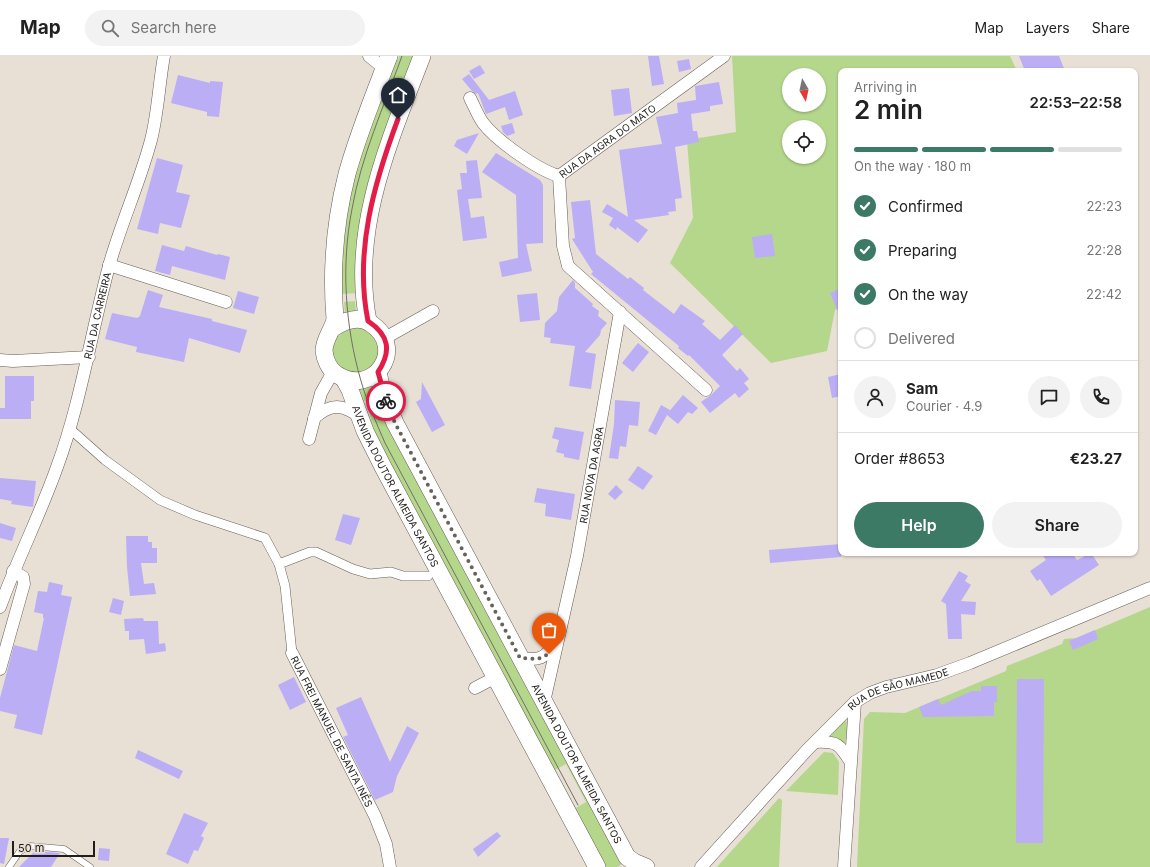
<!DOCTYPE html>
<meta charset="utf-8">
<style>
:root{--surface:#fff;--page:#f2f2f2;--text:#222;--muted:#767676;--line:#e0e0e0;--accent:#3d7a65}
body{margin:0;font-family:Inter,sans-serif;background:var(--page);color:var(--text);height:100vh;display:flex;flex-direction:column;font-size:15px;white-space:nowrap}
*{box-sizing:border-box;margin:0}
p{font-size:13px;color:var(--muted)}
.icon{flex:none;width:22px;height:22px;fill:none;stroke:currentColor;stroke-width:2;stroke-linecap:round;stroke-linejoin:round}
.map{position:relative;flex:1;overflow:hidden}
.drawer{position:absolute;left:838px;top:12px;width:300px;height:488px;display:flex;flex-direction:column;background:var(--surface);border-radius:8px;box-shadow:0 1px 3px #0004}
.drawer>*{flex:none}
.needle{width:26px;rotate:171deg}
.tools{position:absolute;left:782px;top:12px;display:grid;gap:8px}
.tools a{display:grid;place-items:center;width:44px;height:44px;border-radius:50%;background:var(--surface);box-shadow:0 1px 3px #0004;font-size:20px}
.scale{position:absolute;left:12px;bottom:10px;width:83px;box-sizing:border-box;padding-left:4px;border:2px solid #221e1b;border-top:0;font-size:11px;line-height:14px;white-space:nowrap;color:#221e1b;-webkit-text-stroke:3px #e8dfd5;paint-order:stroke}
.pin{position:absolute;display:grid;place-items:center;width:34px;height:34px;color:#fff;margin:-41px -17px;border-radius:50% 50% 50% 0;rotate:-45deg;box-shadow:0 0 4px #0007}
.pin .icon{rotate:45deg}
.courier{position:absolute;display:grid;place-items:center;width:40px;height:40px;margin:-20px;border:3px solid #e11d48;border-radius:50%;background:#fff;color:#222;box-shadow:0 1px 5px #0007}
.summary em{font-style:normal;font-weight:600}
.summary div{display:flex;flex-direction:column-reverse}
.summary{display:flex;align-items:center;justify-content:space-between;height:68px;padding:0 16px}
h1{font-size:26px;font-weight:600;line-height:30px}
.bar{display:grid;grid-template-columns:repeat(4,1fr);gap:6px 4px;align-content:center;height:48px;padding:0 16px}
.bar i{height:5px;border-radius:3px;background:var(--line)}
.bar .on{background:var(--accent)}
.bar p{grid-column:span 4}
.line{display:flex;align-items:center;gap:10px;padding:0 16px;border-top:1px solid var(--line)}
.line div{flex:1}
.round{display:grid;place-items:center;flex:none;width:42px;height:42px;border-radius:21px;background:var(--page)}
ol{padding:0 16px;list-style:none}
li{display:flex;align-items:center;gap:12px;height:44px}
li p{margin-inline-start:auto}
li .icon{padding:4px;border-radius:50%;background:var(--accent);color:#fff;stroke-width:4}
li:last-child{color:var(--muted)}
li i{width:22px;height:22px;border:2px solid var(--line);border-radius:50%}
.action{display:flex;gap:8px;margin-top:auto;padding:8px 16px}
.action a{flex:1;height:46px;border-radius:24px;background:var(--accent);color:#fff;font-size:16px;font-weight:600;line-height:46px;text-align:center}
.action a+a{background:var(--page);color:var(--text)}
header{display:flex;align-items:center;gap:24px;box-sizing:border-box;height:56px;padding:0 20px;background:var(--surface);border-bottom:1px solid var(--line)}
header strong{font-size:19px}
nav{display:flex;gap:22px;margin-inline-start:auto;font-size:14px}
.search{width:280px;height:36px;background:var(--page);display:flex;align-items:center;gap:10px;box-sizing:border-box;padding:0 14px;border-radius:22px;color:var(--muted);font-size:15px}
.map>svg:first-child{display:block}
</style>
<header>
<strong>Map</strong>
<div class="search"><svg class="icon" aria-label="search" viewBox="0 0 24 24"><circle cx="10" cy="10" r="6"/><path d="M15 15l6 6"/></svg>Search here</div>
<nav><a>Map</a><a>Layers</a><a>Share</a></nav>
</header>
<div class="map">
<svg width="1150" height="811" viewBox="0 0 1150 811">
<rect width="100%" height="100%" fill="#e8dfd5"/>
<g fill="#b4d78b" fill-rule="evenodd">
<path d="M399 0H416L358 237 340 238 339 208 349 137 393 3 398 4Z"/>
<path d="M732 0H1010L1017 15H841V251L835 254 827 295 771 307 670 207 693 162 687 84 736 76ZM789 19H819V49H789ZM789 71H819V101H789Z"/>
<path d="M355 245 356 256 345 258 344 246Z"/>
<path d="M357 271 365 272 376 281 380 303 364 318 342 315C326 292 330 279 357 271Z"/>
<path d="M375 327 376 332 372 333 375 342 360 346 356 332 366 331Z"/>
<path d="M382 350 624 806 618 811H604L386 402 369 364 371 363 369 355ZM566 708 586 746 576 752 555 714Z"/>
<path d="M1150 551V811H857L864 663 870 656 905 657 1006 615 1007 610 1062 588 1064 583 1077 582Z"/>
<path d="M844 665 848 666 845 689 830 681Z"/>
<path d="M824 696 833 697 839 706 838 739 786 735Z"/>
<path d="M779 742 782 744 779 811H717Z"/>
</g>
<g fill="#bbaef5">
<path d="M648 0H659L664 28 652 30Z"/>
<path d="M1019 0H1059L1065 15H1025Z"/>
<path d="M689 3 691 13 679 16 677 5Z"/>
<path d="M480 9 485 17 474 23 469 15Z"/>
<path d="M469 18 489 44 515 35 523 59 509 64 505 51 486 58 478 37 476 38 472 35 462 23Z"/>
<path d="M178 19 210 27V25L223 26 219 61 207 60V56L171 47Z"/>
<path d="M719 26 723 48 710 50V55L691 58 693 75H697L699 86 675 91 682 142 675 143 676 155 668 156 669 159 634 164 648 174 638 187 617 171 616 174 609 169 613 162 602 156 607 148 628 161 619 94 662 88 656 61 678 57 677 47 696 44 695 30Z"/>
<path d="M629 32 632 57 614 60 611 34Z"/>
<path d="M512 67 515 77 507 80 503 76 501 70Z"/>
<path d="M479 77 467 98 454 90 457 84Z"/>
<path d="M496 97 540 124 543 129V187L526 188 532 215 502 221 499 206 518 202 516 139 482 116Z"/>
<path d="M157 102 183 109 176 136 190 139 181 172 160 167 158 178 137 173Z"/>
<path d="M477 104 482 142 468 143 471 162 484 160 487 182 463 185 457 134 462 133 460 117H467L466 105Z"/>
<path d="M590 144 596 198 628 223 630 221 644 232 643 234 674 258 681 248 705 265 702 268 720 284 735 269 743 278 722 299 737 315 740 312 749 323 744 327 749 333 739 342 735 337 710 357 701 346 711 339 720 330 689 299 688 300 678 292 679 290 591 218 593 216 572 183 575 182 571 146Z"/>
<path d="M772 178 775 200 755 202 752 181Z"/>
<path d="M162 189 184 195 186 190 217 199 218 198 230 201 225 224 172 210 170 219 155 215Z"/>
<path d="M573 224 575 227V232L593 248 592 250 599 255 598 260 607 267 601 274 600 279 585 296 596 298 591 333 569 330 575 290 550 287 551 282 544 281 545 267 557 255 559 241Z"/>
<path d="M841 232V262L830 237Z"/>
<path d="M148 234 163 239 159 251 212 263V265L247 274 240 297 189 282 184 306 136 296 137 291 105 283 112 257 137 262 140 260Z"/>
<path d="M238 235 259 241 254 258 233 252Z"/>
<path d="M537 237 540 264 520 266 517 239Z"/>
<path d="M638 287 649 296 633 316 622 307Z"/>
<path d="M841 318V340L832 342 828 321Z"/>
<path d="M5 320H34V345H31V363H0V352H5Z"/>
<path d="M422 326 445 369 432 376 416 346 421 343Z"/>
<path d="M683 339 698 352 692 358 688 356 678 368 667 359 656 379 648 375 661 349 670 354 667 358Z"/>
<path d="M615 344 640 346 638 370 629 369 626 391 620 390 618 403 609 402 614 368Z"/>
<path d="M555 371 584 376 579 404 564 401V398L556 396 559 384 552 382Z"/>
<path d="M638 410 653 420 643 434 628 424Z"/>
<path d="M0 422 36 425 33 451 11 448 12 445 0 443Z"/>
<path d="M616 429 623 436 615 444 608 438Z"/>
<path d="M537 432 575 438 571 464 545 460 546 448 534 446Z"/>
<path d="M343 458 360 462 351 489 335 484Z"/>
<path d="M0 467 16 472 12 485 0 482Z"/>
<path d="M126 480H148V486H152V492H157V507H141L144 528 154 527 156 538 130 540 127 511Z"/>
<path d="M841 488V501L770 507 769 494Z"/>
<path d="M1041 497H1072L1077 504 1091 497 1099 509 1051 540 1040 523 1037 525 1030 515 1046 504Z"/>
<path d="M959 515 968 520 965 525 971 529 961 545 976 546 975 559 961 558 962 583H948L946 548 941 545Z"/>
<path d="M49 526 63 529 61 539 72 541 42 679 14 672 17 659 0 655V642L14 589 37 595 44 562H43V558L34 556 38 535 47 536Z"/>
<path d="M113 542 124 545 121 559 109 556Z"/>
<path d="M143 562 144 565H158L159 588 165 587 166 595 146 598 144 583 129 584V575H125L124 563Z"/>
<path d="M1095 574 1098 583 1073 594 1069 585Z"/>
<path d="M294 621 306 646 290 654 278 629Z"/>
<path d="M1017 623H1044L1043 787H1016Z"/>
<path d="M981 630H997V646H994V660L923 661 919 651 938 643 941 649 972 635H981Z"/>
<path d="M361 641 390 706 407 670 419 677 397 720 393 736 375 744 343 681 348 679 336 652Z"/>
<path d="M138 694 183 715 179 723 135 702Z"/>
<path d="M184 757 208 767 201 780 204 782 198 795 194 794 188 808 166 798Z"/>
<path d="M497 776 501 780 478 801 473 793Z"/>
<path d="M0 782H9L4 808 0 807Z"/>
<path d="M99 792 110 793 109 805 98 804Z"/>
<path d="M35 795 60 797 51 811H19Z"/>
</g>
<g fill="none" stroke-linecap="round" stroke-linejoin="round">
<defs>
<path id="service" d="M9 811 20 795 30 790 64 793 90 811"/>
<g id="pedestrian">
<path d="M69 372 105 404 160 444 195 459 265 482 279 508 285 530 292 597"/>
<path d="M279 508 310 496H316L353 513 370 518 391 516 403 520H428"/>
</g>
<g id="minor">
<path d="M369 0 380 9 382 18"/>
<path d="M470 42C474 50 478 60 483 67 497 85 538 114 559 120"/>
<path d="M109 209 226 246"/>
<path d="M385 282 433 255"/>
<path d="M0 304 13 305 89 301"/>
<path id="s1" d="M706 334 568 210 563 190 559 120 724 0"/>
<path d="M314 362C331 347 343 348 360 361"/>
<path d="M309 383 321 337 333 316"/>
<path id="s2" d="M0 551C17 504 40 459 57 411 81 346 91 277 109 210 121 167 140 126 151 84 158 57 159 27 164 0"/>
<path id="s3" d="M292 597 375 760 386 788 390 811"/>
<path d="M520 602C538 605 546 603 555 586"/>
<path d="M0 613 24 528 23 521 13 515"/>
<path d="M475 632 496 621"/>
<path id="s4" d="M544 646 577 500 620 256"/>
<path d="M816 686C837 685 839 688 850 705"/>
<path id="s5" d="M701 811 807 694 855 646 870 637 886 631 937 619 970 607 1150 532"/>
<path d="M844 811 855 646"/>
</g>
<g id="secondary">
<path d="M368 265C350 173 390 84 422 0"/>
<path d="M333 272C344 265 358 259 370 267 408 291 374 343 336 318 329 313 325 303 324 295 324 283 333 274 335 263 331 215 335 165 347 118 358 78 374 39 389 0"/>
<path id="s6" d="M378 316 382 335 395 367 627 801 634 806 646 811"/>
<path id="s7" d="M344 323 350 334 365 375 383 411 597 811"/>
</g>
</defs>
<use href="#service" stroke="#665e56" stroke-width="7"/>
<use href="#pedestrian" stroke="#665e56" stroke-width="10"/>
<use href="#minor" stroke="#665e56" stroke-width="13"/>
<use href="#secondary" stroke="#665e56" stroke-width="18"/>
<use href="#service" stroke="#fff" stroke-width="6"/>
<use href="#pedestrian" stroke="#fff" stroke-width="9"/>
<use href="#minor" stroke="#fff" stroke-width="12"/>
<use href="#secondary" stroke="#fff" stroke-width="17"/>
<path stroke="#746e68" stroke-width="1" d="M402 0C384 50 361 101 352 153 341 209 345 270 361 325 367 346 376 366 385 387L578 749"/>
</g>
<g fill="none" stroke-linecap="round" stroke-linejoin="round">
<path stroke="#67625c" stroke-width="4" stroke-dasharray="0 7.2" d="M386 345 395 367 520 602 538 603 549 598"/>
<path stroke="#e11d48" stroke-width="5" d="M386 345 378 316C392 295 389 279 368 265 354 196 374 127 398 63"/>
</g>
<g text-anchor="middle" stroke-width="3.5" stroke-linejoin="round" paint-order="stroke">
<g font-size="10" fill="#221e1b" stroke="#e8dfd5">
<text dy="4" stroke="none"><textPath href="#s1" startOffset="336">RUA DA AGRA DO MATO</textPath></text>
<text dy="4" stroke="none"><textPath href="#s2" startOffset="308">RUA DA CARREIRA</textPath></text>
<text dy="4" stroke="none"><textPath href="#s4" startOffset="232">RUA NOVA DA AGRA</textPath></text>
<text dy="4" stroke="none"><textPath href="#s7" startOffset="119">AVENIDA DOUTOR ALMEIDA SANTOS</textPath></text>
<text dy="4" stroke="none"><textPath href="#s5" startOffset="271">RUA DE SÃO MAMEDE</textPath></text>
<text dy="4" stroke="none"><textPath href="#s3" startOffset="88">RUA FREI MANUEL DE SANTA INÊS</textPath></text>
<text dy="4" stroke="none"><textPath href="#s6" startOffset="440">AVENIDA DOUTOR ALMEIDA SANTOS</textPath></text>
</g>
</g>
</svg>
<div class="tools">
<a><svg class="needle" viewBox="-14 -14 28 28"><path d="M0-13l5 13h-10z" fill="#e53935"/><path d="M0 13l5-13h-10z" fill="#767676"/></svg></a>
<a><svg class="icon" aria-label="locate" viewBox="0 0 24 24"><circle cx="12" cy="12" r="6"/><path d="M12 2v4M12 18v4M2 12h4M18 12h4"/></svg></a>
</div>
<div class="scale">50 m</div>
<div class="pin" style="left:549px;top:598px;background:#ea580c"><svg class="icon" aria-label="bag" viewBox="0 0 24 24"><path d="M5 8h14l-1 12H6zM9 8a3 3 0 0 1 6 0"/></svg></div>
<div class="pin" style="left:398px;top:63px;background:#1f2937"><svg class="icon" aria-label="home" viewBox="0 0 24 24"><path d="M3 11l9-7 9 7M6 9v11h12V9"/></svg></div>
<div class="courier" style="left:386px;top:345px"><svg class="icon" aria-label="bike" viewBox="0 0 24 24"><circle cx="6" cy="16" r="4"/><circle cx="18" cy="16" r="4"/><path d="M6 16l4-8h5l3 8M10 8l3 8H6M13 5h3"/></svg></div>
<section class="drawer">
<div class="summary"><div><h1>2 min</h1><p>Arriving in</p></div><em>22:53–22:58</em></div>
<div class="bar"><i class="on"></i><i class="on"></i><i class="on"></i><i></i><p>On the way · 180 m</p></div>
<ol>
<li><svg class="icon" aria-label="check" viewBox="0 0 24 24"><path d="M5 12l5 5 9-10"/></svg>Confirmed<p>22:23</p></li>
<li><svg class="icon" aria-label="check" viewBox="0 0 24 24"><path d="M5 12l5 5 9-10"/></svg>Preparing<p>22:28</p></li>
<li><svg class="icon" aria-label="check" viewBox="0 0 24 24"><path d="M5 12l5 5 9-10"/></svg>On the way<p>22:42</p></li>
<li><i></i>Delivered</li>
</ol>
<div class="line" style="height:72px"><a class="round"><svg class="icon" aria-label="person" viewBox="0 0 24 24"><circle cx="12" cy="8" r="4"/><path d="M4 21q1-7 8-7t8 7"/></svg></a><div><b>Sam</b><p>Courier · 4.9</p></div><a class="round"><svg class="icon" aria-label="chat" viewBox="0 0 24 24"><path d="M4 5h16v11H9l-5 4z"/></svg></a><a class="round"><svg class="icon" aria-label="phone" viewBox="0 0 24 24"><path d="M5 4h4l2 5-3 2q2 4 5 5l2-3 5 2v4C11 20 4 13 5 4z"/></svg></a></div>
<div class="line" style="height:52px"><div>Order #8653</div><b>€23.27</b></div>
<div class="action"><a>Help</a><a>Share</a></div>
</section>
</div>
